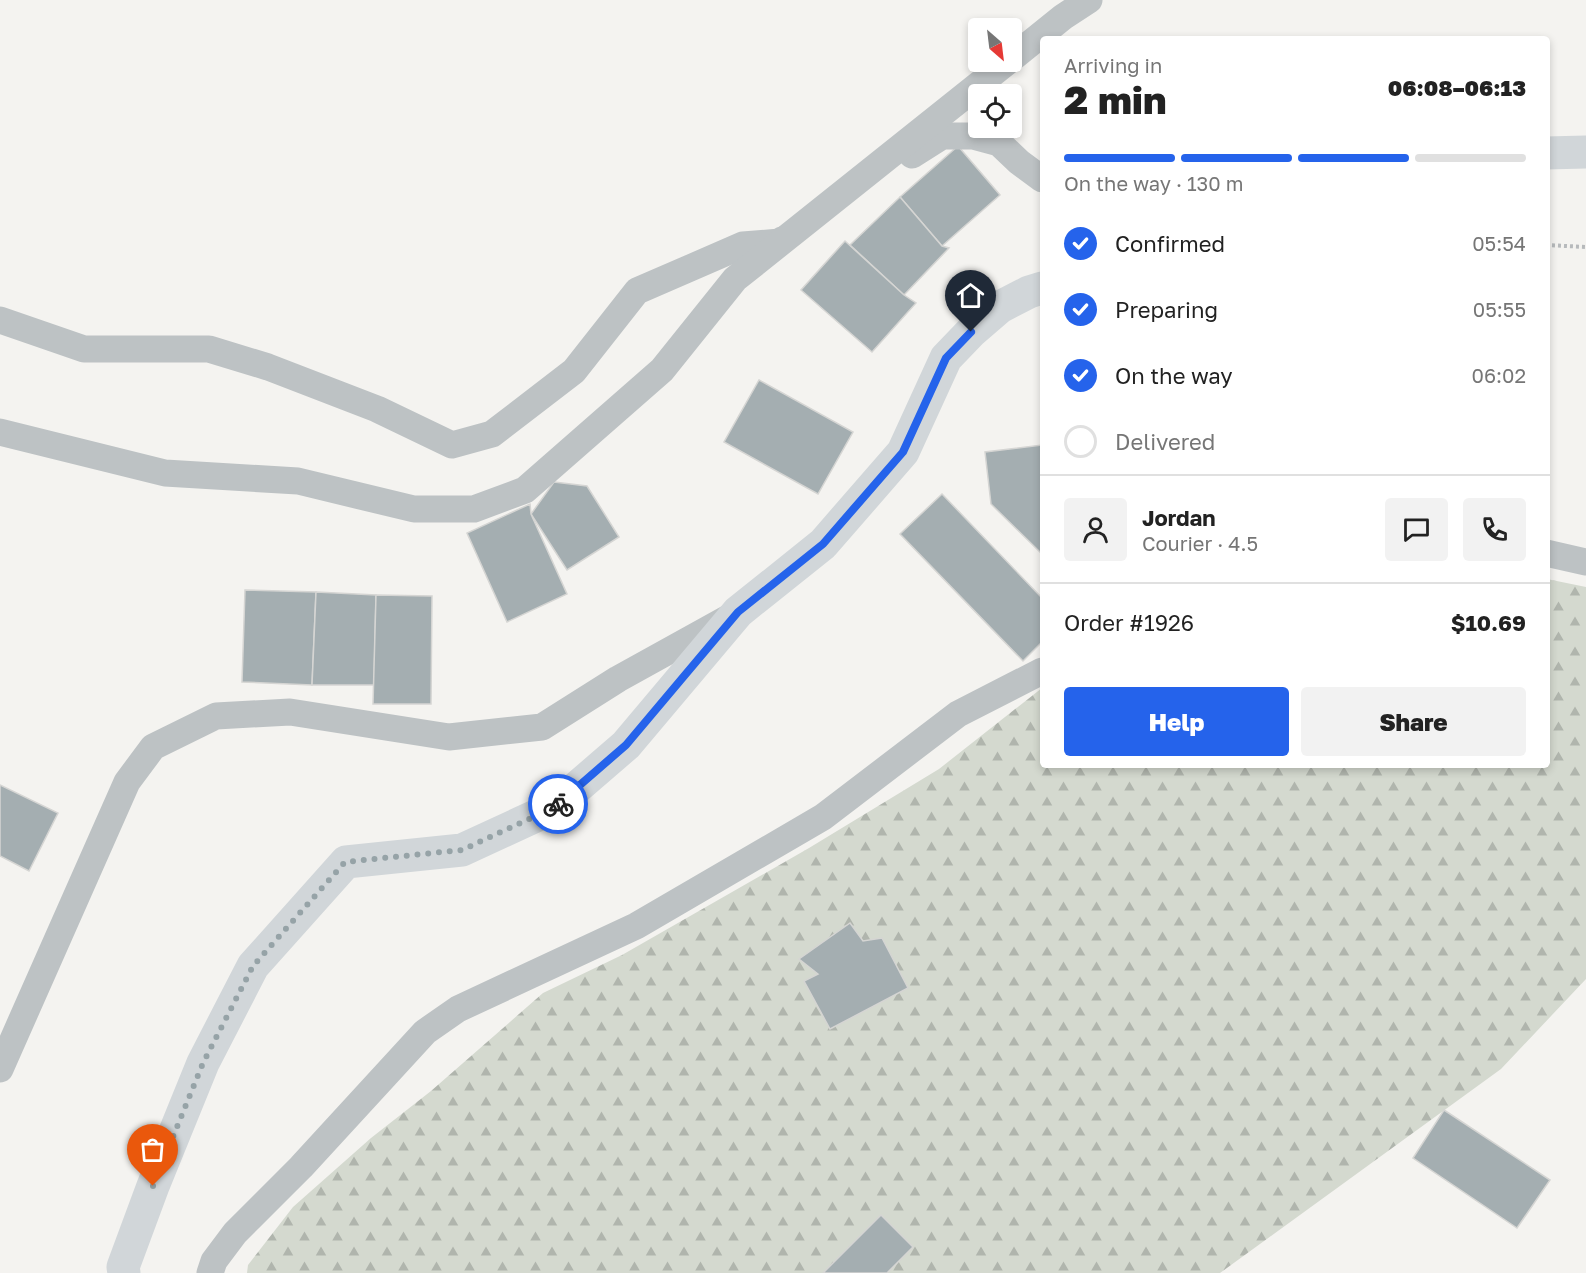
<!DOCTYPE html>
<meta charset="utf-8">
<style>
:root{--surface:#fff;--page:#f2f2f2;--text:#222;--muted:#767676;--line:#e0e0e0;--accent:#2563eb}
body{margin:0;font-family:"Golos Text",sans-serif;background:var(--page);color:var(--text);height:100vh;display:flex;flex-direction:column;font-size:22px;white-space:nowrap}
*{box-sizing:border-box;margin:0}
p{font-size:20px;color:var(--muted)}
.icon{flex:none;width:33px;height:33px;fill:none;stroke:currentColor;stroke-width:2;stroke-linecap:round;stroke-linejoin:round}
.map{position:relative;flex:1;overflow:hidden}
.drawer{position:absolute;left:1040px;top:36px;width:510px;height:732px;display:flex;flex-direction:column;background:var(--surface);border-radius:6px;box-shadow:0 3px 9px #0003}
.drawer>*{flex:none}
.needle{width:39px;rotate:152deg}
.tools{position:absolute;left:968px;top:18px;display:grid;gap:12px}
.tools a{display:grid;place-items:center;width:54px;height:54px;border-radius:6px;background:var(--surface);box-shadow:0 3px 9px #0003;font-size:30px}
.pin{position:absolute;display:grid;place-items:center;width:51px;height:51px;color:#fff;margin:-62px -26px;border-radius:50% 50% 50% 0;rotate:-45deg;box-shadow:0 0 6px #0007}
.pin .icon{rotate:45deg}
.courier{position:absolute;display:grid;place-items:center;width:60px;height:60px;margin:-30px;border:4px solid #2563eb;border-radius:50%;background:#fff;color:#222;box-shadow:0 2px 8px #0007}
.overview em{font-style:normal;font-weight:800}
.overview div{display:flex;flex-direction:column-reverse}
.overview{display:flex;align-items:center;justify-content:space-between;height:102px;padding:0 24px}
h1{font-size:39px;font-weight:800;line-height:45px}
.bar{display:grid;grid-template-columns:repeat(4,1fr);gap:9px 6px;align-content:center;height:72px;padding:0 24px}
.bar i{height:8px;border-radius:4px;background:var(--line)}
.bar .current{background:var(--accent)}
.bar p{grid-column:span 4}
.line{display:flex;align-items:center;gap:15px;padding:0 24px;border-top:2px solid var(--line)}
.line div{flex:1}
.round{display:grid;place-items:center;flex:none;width:63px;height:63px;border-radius:6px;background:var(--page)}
ol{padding:0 24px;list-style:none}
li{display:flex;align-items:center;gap:18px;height:66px}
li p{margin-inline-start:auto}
li .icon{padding:6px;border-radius:50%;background:var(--accent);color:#fff;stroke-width:4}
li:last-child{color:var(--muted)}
li i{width:33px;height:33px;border:3px solid var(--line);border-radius:50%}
.cta{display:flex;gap:12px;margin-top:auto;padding:12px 24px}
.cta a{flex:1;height:69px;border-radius:6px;background:var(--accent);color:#fff;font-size:24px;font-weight:800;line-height:69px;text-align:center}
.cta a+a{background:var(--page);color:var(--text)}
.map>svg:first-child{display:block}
</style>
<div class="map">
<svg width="1586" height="1273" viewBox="0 0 1586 1273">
<defs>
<pattern id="forest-firs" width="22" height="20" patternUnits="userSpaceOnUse" patternTransform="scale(1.5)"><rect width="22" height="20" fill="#d4d9cf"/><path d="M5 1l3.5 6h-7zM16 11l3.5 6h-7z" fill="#b0b5ad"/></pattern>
</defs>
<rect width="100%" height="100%" fill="#f4f3f0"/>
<path fill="url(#forest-firs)" d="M1547 579 1586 587V979L1501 1069 1220 1273H247L248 1265 293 1207 371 1138 431 1091 543 993 622 955 809 848 939 769 1042 688V765H1546Z"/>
<g fill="#a4aeb1" stroke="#d5d5d3" stroke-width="1.5">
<path d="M958 146 1000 195 942 246 900 197Z"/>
<path d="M900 197 942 246 949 248 904 295 850 245Z"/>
<path d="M845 241 904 295 916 303 872 352 801 290Z"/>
<path d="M759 380 853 432 818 494 724 442Z"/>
<path d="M1042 445V554L991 504 985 452Z"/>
<path d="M554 482 587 486 619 537 567 570 531 514Z"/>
<path d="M942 494 1042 598V642L1023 661 900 534Z"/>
<path d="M530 504 531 514 567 594 507 622 467 533Z"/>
<path d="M245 590 316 592 312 685 242 682Z"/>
<path d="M316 592 376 595 374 685H312Z"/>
<path d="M376 595 432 596 431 704H373Z"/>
<path d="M0 785 58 813 29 871 0 856Z"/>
<path d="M850 923 863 941 882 938 908 988 830 1029 804 981 818 974 799 959Z"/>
<path d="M1444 1110 1550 1180 1517 1228 1413 1158Z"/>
<path d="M881 1215 913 1247 887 1273H823Z"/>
</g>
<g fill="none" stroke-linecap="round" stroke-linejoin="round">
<path stroke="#b7babc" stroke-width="4" stroke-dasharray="3 3" stroke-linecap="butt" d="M1546 245 1586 247"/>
<g stroke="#bdc2c4" stroke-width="27">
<path d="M1011 59 1063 17 1089 0"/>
<path d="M912 155 942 136H973L999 143 1019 162 1042 179"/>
<path d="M0 320 84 349H209L268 367 377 409 452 445 492 434 574 371 637 291 743 245 780 242 782 240"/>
<path d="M0 432 165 473 298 481 414 509H474L525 490 662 370 735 279 1007 62"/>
<path d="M1546 553 1586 562"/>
<path d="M0 1069 127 782 153 747 216 716 290 712 449 737 542 727 618 679 730 617"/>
<path d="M210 1273 214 1261 235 1233 301 1167 425 1032 458 1009 636 926 823 817 958 714 1042 671"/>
</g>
<g stroke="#d1d6d9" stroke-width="33">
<path d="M1546 153 1586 152"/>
<path d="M124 1273 123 1267 153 1186 203 1063 253 966 346 862 462 850 553 808 626 745 738 612 823 544 903 452 946 358 971 332 1000 307 1029 292 1042 288"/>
</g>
</g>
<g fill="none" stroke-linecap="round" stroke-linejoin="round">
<path stroke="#96a3a7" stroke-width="6" stroke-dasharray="0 10.8" d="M153 1186 203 1063 253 966 345 862 462 850 553 808 558 804"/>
<path stroke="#2563eb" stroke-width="8" d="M558 804 626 745 738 612 823 544 903 452 946 358 971 332"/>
</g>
</svg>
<div class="tools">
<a><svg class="needle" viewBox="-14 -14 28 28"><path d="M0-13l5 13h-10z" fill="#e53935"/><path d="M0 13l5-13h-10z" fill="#767676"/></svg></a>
<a><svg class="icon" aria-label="locate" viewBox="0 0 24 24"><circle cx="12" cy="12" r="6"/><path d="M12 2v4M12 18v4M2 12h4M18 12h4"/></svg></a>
</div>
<div class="pin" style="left:153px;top:1186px;background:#ea580c"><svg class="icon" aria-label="bag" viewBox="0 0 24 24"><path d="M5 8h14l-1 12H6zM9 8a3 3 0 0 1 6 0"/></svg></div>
<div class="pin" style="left:971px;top:332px;background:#1f2937"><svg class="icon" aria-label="home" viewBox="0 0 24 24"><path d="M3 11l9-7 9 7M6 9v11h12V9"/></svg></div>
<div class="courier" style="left:558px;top:804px"><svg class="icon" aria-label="bike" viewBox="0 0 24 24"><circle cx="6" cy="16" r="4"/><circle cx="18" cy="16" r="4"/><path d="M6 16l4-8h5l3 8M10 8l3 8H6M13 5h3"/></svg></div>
<section class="drawer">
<div class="overview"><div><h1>2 min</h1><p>Arriving in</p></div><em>06:08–06:13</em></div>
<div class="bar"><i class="current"></i><i class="current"></i><i class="current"></i><i></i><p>On the way · 130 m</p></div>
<ol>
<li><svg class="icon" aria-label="check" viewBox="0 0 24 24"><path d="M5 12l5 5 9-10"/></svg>Confirmed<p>05:54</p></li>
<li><svg class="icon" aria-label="check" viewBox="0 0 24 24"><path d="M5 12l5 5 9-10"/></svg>Preparing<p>05:55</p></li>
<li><svg class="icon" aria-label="check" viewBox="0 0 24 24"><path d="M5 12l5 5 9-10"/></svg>On the way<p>06:02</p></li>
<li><i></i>Delivered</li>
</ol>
<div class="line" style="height:108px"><a class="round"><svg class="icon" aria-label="person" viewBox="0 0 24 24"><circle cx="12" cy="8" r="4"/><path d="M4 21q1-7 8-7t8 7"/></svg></a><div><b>Jordan</b><p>Courier · 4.5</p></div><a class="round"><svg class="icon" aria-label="chat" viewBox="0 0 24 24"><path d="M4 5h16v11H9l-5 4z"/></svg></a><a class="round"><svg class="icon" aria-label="phone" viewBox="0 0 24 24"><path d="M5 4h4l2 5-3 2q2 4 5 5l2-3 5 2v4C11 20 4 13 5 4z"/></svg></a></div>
<div class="line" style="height:78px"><div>Order #1926</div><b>$10.69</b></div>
<div class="cta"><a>Help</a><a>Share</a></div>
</section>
</div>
